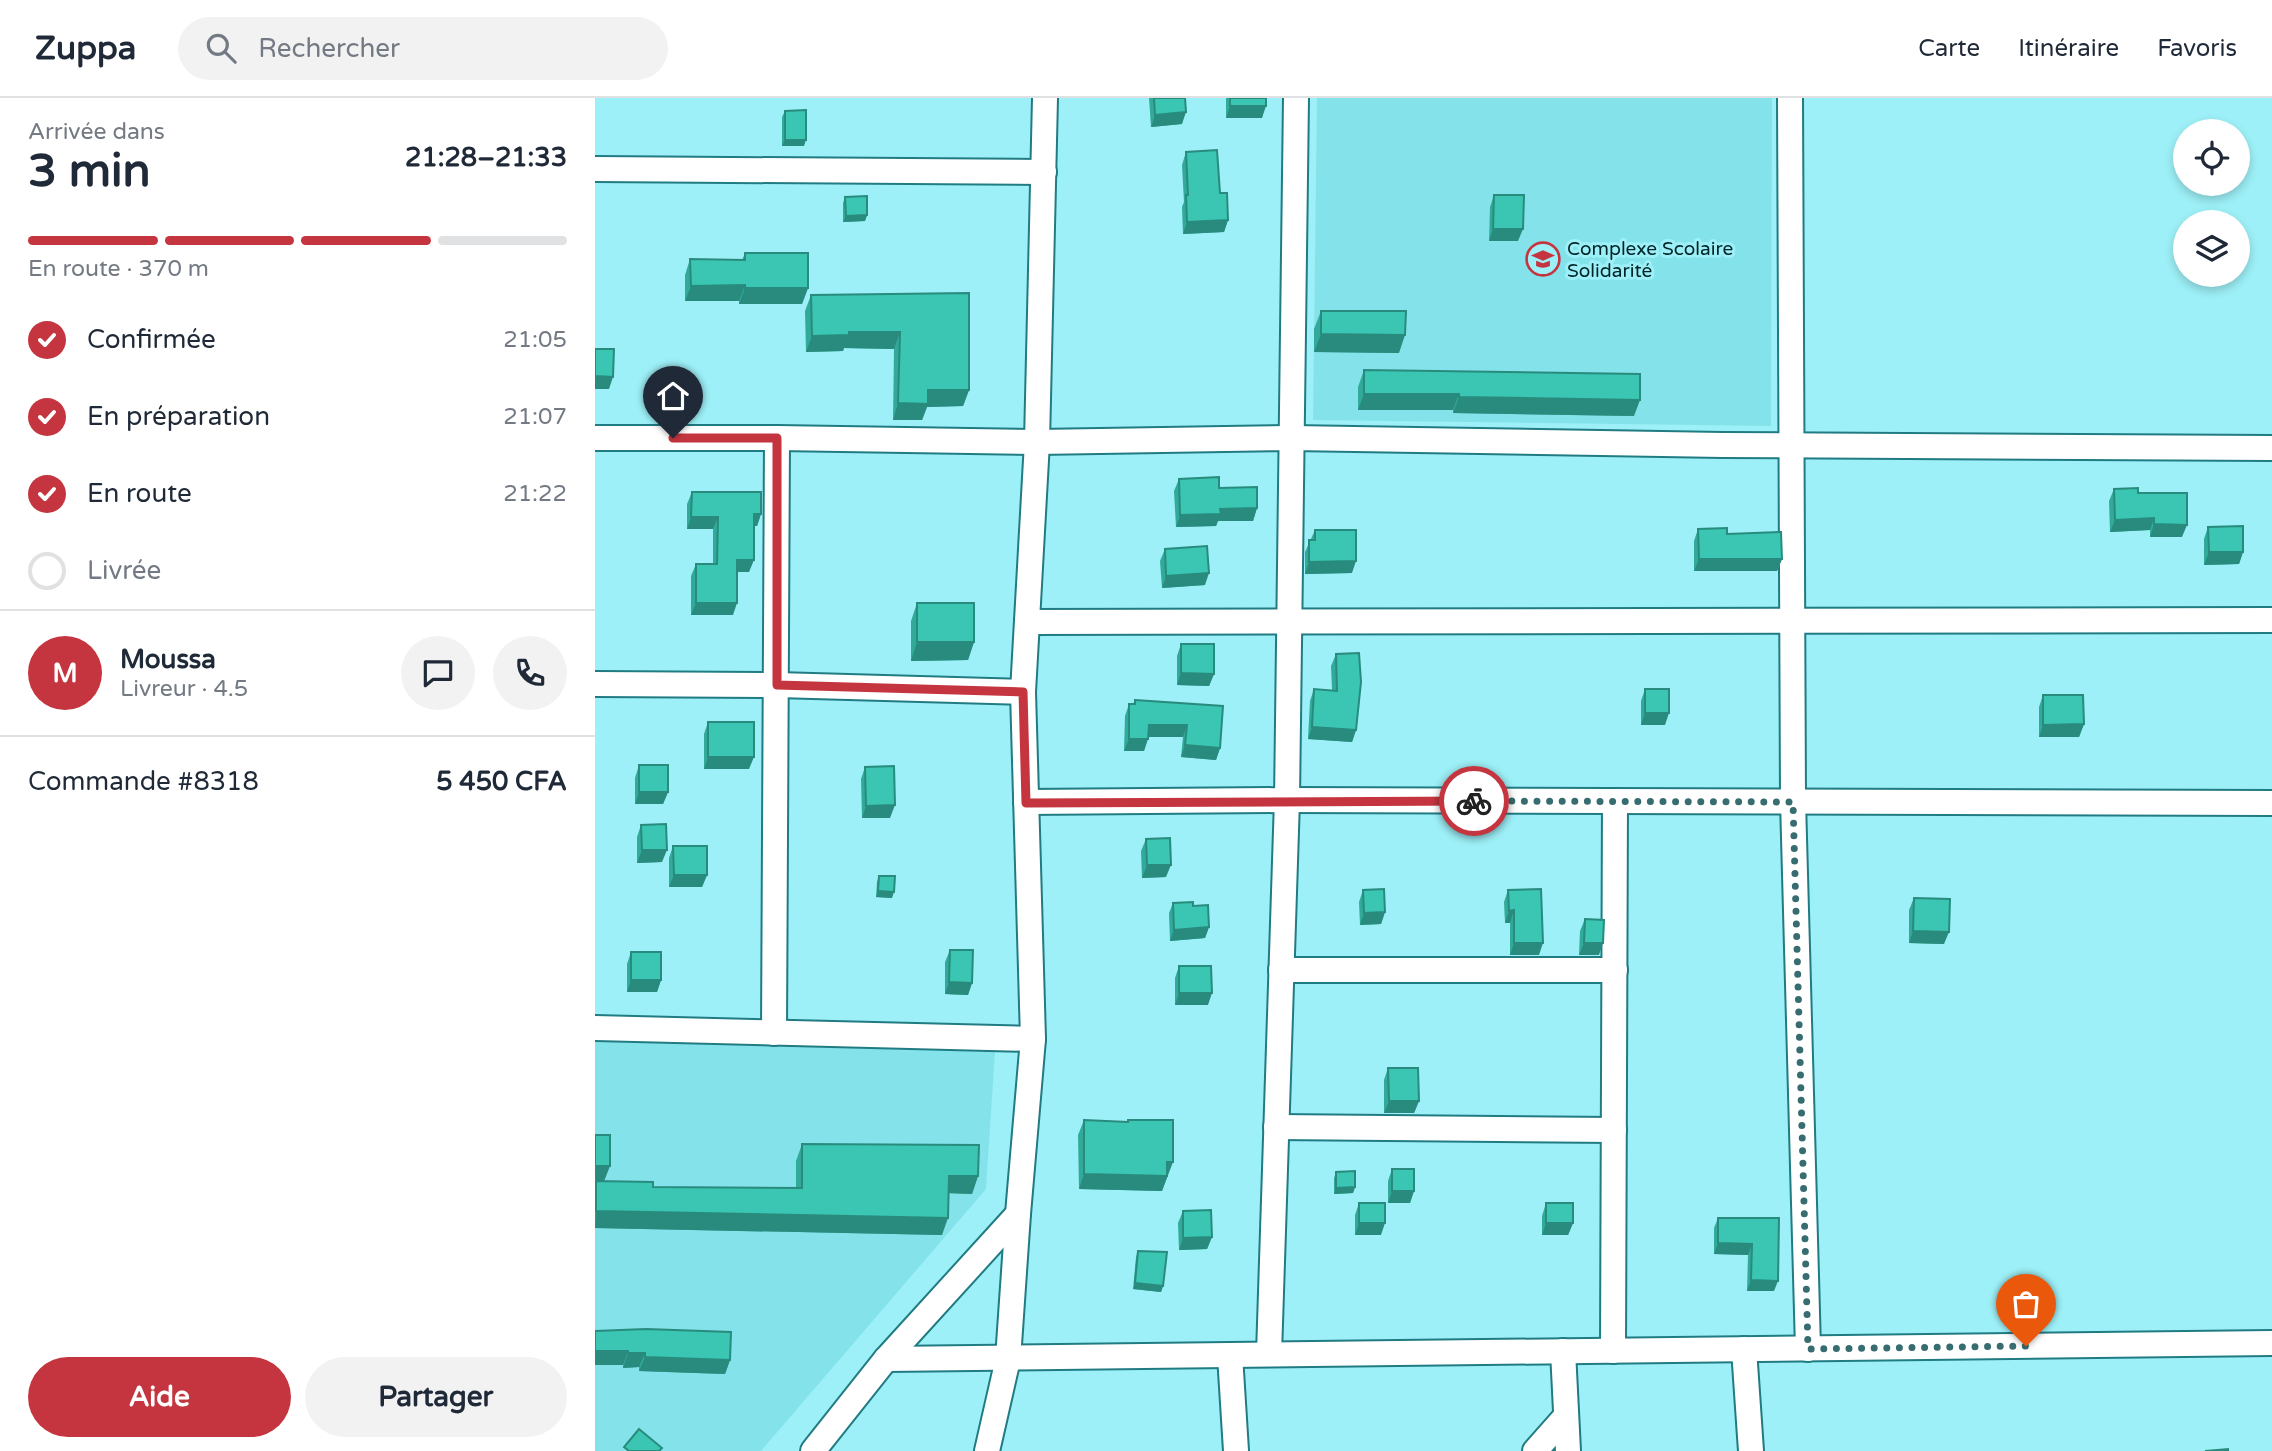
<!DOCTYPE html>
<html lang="fr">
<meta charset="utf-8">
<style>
:root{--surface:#fff;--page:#f2f2f3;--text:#1f2937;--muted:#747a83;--line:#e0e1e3;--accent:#c5353f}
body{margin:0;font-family:"Varela Round",sans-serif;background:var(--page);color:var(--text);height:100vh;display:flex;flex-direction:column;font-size:26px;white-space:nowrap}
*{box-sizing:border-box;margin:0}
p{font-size:23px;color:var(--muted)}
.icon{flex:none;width:38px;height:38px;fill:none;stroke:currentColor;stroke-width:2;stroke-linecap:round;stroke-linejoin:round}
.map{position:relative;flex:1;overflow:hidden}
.details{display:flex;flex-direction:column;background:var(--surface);width:595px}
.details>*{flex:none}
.controls{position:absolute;left:1578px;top:21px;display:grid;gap:14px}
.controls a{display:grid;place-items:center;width:77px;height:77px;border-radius:50%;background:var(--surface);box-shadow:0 4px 10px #0003;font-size:35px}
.pin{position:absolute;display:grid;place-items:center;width:60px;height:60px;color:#fff;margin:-72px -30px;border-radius:50% 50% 50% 0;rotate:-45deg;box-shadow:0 0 7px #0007}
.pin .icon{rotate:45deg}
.courier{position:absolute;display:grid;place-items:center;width:70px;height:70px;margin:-35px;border:5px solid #c5353f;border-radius:50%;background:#fff;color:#222;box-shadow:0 2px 9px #0007}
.overview em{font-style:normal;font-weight:700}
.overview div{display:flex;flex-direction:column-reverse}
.overview{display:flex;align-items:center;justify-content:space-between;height:119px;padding:0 28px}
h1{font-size:46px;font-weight:700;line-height:52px}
.bar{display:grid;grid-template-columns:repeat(4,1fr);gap:10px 7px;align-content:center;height:84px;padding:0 28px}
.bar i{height:9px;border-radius:5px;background:var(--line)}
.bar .current{background:var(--accent)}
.bar p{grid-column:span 4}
.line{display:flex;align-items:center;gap:18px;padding:0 28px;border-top:2px solid var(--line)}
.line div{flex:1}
.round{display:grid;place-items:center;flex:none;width:74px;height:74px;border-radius:37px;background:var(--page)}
ol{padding:0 28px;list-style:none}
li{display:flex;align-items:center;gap:21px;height:77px}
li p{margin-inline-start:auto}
li .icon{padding:7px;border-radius:50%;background:var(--accent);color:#fff;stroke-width:4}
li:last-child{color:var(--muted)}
li i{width:38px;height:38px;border:4px solid var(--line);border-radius:50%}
.cta{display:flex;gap:14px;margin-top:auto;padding:14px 28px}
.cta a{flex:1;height:80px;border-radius:42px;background:var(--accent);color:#fff;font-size:28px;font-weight:700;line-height:80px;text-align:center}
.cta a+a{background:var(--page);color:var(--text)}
header{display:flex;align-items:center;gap:42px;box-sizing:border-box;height:98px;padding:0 35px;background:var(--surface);border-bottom:2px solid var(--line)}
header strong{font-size:33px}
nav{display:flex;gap:38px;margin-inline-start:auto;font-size:24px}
.search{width:490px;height:63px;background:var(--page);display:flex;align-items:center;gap:18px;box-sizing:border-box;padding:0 24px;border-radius:38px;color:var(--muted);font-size:26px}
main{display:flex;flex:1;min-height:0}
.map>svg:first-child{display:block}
</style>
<header>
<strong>Zuppa</strong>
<div class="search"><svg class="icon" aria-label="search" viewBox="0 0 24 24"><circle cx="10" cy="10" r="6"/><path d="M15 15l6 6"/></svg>Rechercher</div>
<nav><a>Carte</a><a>Itinéraire</a><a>Favoris</a></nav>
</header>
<main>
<section class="details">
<div class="overview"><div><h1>3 min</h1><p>Arrivée dans</p></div><em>21:28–21:33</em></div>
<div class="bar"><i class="current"></i><i class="current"></i><i class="current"></i><i></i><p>En route · 370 m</p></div>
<ol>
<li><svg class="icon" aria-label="check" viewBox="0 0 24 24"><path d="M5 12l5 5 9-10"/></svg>Confirmée<p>21:05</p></li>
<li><svg class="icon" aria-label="check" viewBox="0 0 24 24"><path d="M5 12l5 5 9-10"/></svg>En préparation<p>21:07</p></li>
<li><svg class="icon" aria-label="check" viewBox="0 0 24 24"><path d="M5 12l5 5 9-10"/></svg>En route<p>21:22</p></li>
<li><i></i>Livrée</li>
</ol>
<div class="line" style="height:126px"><b class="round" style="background:var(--accent);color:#fff">M</b><div><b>Moussa</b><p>Livreur · 4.5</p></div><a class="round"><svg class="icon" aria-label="chat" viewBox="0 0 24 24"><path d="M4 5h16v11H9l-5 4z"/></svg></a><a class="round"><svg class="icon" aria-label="phone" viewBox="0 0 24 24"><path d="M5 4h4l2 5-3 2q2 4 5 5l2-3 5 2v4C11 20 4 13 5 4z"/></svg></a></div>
<div class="line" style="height:91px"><div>Commande #8318</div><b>5 450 CFA</b></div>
<div class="cta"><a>Aide</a><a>Partager</a></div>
</section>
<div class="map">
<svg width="1677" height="1353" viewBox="0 0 1677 1353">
<rect width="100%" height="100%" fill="#9df0f7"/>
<g fill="#84e3ea">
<path d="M722 0H1177L1176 328 718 322Z"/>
<path d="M0 943 400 954 391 1091 166 1353H0Z"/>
</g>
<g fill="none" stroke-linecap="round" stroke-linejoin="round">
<defs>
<g id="minor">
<path d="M1195 0 1198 703 1213 1251"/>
<path d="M0 71 449 74"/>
<path d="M0 340H182L442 344 697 340 1128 347 1677 350"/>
<path d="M432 524 1677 522"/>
<path d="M0 586 182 587 428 594"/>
<path d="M431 704 692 702 1677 705"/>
<path d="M686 872H1020"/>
<path d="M0 930 438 941"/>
<path d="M179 935 182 340"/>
<path d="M681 1029 1019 1032"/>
<path d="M1149 1251 1156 1353"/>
<path d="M968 1253 973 1353"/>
<path d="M1018 1253 1020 703"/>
<path d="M674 1256 692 702 701 0"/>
<path d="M635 1257 641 1353"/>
<path d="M291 1261 1677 1245"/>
<path d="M218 1353 291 1261 423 1116 438 941 428 594 442 344 450 0"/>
<path d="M392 1353 413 1261 423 1116"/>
<path d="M940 1353 971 1318"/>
</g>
</defs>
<use href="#minor" stroke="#217b82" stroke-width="28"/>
<use href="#minor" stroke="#fff" stroke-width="24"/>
</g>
<g fill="#32aa9a">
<path d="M554 0H590L587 26 556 29Z"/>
<path d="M631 0H671L667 20H631Z"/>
<path d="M190 13 209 48H187V19Z"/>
<path d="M591 54 625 95 633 122 629 134 588 136 587 109 589 104 587 67Z"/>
<path d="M899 97 923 143H894L895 109Z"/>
<path d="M250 99 272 117 270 123 248 124V105Z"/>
<path d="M150 155 213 190 207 206H144V203H90V177L95 161 147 162Z"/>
<path d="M374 195V292L368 308 332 309 327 322H298L299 251 249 250 248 253 211 254 210 213 216 197Z"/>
<path d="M726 213 804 255 719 254V231Z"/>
<path d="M769 272 1039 318 858 315V312H763V289Z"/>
<path d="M584 381 624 390 662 410 658 423H623L621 428 581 429 579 393Z"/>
<path d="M1519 391 1543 395 1587 439H1555V432L1515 434 1514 403Z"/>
<path d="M97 394 166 416 162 428H159L154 474H142L138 517H96V478L101 466H118V431H92V406Z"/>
<path d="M1613 429 1648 454 1644 466 1609 467V441Z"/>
<path d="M1103 431 1132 436 1187 461 1182 473H1099V443Z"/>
<path d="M720 432 757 475 710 476V454Z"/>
<path d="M570 451 610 487 567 490 565 463Z"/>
<path d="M322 505 379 544 373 562 316 563V523Z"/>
<path d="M586 546 619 576 614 588 582 587V558Z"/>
<path d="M741 556 761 632 757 644 713 641 715 603 719 591 737 592 736 568Z"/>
<path d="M1050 591 1070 627H1046V603Z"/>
<path d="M1448 597 1489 626 1484 639H1444V609Z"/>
<path d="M540 602 628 608 625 650 621 662 586 659 588 639H553L549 653H529L530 618 534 606H538Z"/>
<path d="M113 624 154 671H109V636Z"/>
<path d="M44 667 73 694 68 706H40V680Z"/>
<path d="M270 669 295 720H267L266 681Z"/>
<path d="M46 727 67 764 42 765V739Z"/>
<path d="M551 741 571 779 547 780 546 753Z"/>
<path d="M78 748 112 777 107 789H74V760Z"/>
<path d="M284 778 297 800 281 799 282 784Z"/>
<path d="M768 792 790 814 786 826 765 827 764 804Z"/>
<path d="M913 792 944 857H915V825H910L909 804Z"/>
<path d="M1319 800 1349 846 1314 845V812Z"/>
<path d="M578 805 598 808 614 829 610 840 575 843 574 815Z"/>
<path d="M990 821 1004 857H984L985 833Z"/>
<path d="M355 852 377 885 373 897 350 896V864Z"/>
<path d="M36 854 66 882 62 894H32V866Z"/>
<path d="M584 868 613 907H580V880Z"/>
<path d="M793 970 824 1003 819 1015H789V982Z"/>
<path d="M489 1022 533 1024V1022L573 1079H572L567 1093 484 1091 483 1037Z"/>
<path d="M0 1037 9 1083 58 1089 201 1090V1063L207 1046 383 1078 377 1096 354 1095 347 1137 0 1130Z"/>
<path d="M797 1071 819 1093 815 1105H793V1083Z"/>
<path d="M741 1074 760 1089 758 1095 739 1096V1080Z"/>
<path d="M764 1105 786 1137H760V1117Z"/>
<path d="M951 1105 978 1125 973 1137H947V1118Z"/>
<path d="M588 1113 617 1139 612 1151 584 1152 583 1125Z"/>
<path d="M1123 1120H1184L1179 1193H1152L1153 1157 1119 1156V1130Z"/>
<path d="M543 1153 568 1188 566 1194 538 1191 541 1159Z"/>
<path d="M0 1233 135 1262 130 1276 44 1273V1269L28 1270V1267H0Z"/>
</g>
<g fill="#298b7d">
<path d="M635 8H671L667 20H631Z"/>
<path d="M591 14 587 26 556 29 560 17Z"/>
<path d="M190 42H211L209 48H187Z"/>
<path d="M272 117 270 123 248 124 251 118Z"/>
<path d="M633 122 629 134 588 136 592 124Z"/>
<path d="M898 131H928L923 143H894Z"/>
<path d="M150 187 144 203H90L96 188Z"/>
<path d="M150 190H213L207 206H144Z"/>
<path d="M254 234H305L299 251 249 250 248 253 211 254 217 238Z"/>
<path d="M726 236 810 237 804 255 719 254Z"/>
<path d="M0 278 18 279 14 291H0Z"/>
<path d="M333 292H374L368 308 332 309 327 322H298L303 305Z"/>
<path d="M769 296H864L858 312H763Z"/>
<path d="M864 299 1045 302 1039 318 858 315Z"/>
<path d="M662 410 658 423H623L621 428 581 429 585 417 625 411Z"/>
<path d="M159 416H166L162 428H155Z"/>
<path d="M96 419H123L118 431H92Z"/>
<path d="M1559 420 1555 432 1515 434 1520 422Z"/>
<path d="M1559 426 1592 427 1587 439H1555Z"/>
<path d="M1614 454H1648L1644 466 1609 467Z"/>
<path d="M1104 461H1187L1182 473H1099Z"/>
<path d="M142 462H159L154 474H138Z"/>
<path d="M761 463 757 475 710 476 714 464Z"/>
<path d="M614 475 610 487 567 490 571 478Z"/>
<path d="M101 505H142L138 517H96Z"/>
<path d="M322 544H379L373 562 316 563Z"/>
<path d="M586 575 619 576 614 588 582 587Z"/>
<path d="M1050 615H1074L1070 627H1046Z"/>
<path d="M1489 626 1484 639H1444L1448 627Z"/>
<path d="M554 627H592L588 639H549Z"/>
<path d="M717 629 761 632 757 644 713 641Z"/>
<path d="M534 641H553L549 653H529Z"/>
<path d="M590 647 625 650 621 662 586 659Z"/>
<path d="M113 659H159L154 671H109Z"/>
<path d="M44 694H73L68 706H40Z"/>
<path d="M300 707 295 720H267L271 708Z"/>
<path d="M47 752H72L67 764 42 765Z"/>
<path d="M552 767H576L571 779 547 780Z"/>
<path d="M79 777H112L107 789H74Z"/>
<path d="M283 793 299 794 297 800 281 799Z"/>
<path d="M919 812 915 825H910L914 813Z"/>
<path d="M790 814 786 826 765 827 769 815Z"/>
<path d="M614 829 610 840 575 843 579 832Z"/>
<path d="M1318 833 1354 834 1349 846 1314 845Z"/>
<path d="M919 845H948L944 857H915Z"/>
<path d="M989 845H1008L1004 857H984Z"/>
<path d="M36 882H66L62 894H32Z"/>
<path d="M354 884 377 885 373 897 350 896Z"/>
<path d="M584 895H617L613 907H580Z"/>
<path d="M794 1003H824L819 1015H789Z"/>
<path d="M572 1064H578L567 1093 484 1091 489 1076Z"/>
<path d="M0 1068H15L8 1086 1 1083 0 1086Z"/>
<path d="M354 1078H383L377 1096 348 1095Z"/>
<path d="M760 1089 758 1095 739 1096 741 1090Z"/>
<path d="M797 1093H819L815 1105H793Z"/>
<path d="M1 1113 353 1120 347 1137 0 1130Z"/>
<path d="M764 1125H790L786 1137H760Z"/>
<path d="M951 1125H978L973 1137H947Z"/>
<path d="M617 1139 612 1151 584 1152 588 1140Z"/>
<path d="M1123 1145 1157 1146 1153 1157 1119 1156Z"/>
<path d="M1156 1182 1183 1183 1179 1193H1152Z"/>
<path d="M540 1185 568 1188 566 1194 538 1191Z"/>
<path d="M0 1253H33L28 1267H0Z"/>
<path d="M33 1255H50L44 1269 28 1270Z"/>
<path d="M50 1259 135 1262 130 1276 44 1273Z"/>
</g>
<g fill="#3ac6b3" stroke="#298b7d" stroke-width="2">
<path d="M559 0H590L591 14 560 17Z"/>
<rect x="635" y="0" width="36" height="8"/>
<path d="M211 12V42H190V13Z"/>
<path d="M622 52 625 95H632L633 122 592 124 591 97H593L591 54Z"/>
<path d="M899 97H929L928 131H898Z"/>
<path d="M272 98V117L251 118 250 99Z"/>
<path d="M150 155H213V190H150V187L96 188 95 161 150 162Z"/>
<path d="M374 195V292H333V306L303 305 305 234H254V237L217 238 216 197Z"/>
<path d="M726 213H811L810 237 726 236Z"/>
<path d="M0 251H19L18 279 0 278Z"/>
<path d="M769 272 1045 276V302L864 299V296H769Z"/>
<path d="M624 379V390L662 389V410L625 411 626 416 585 417 584 381Z"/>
<path d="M1543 390V395H1592V427L1559 426V420L1520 422 1519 391Z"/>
<path d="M97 394H166V416H159V462H142V505H101V466H122L123 419H96Z"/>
<path d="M1648 428V454H1614L1613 429Z"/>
<path d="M1132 430V436L1186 434 1187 461H1104L1103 431Z"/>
<path d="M720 432H761V463L714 464V442H720Z"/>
<path d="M612 448 614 475 571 478 570 451Z"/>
<rect x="322" y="505" width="57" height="39"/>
<path d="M586 546H619V576L586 575Z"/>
<path d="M764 555 766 584 761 632 717 629 719 591 742 593 741 556Z"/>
<rect x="1050" y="591" width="24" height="24"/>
<path d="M1448 597H1488L1489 626 1448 627Z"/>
<path d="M540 602 628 608 625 650 590 647 592 627H554L553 641H534V606H540Z"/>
<rect x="113" y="624" width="46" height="35"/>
<rect x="44" y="667" width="29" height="27"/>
<path d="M299 668 300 707 271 708 270 669Z"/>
<path d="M71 726 72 752H47L46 727Z"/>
<path d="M575 740 576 767H552L551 741Z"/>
<path d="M78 748H112V777H79Z"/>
<path d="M284 778H300L299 794 283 793Z"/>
<path d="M789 791 790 814 769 815 768 792Z"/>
<path d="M946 791 948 845H919V812L914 813 913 792Z"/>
<path d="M1319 800 1355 801 1354 834 1318 833Z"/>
<path d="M598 804V808L613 807 614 829 579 832 578 805Z"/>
<path d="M990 821 1009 822 1008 845H989Z"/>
<path d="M355 852H378L377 885 354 884Z"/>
<rect x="36" y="854" width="30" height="28"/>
<path d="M584 868H616L617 895H584Z"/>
<path d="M793 970H823L824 1003H794Z"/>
<path d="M489 1022 533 1024V1022H578V1064H572V1078L489 1076Z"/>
<rect x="0" y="1037" width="15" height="31"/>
<path d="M207 1046 384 1047 383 1078H354L353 1120 1 1113V1083L58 1084V1089L207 1090Z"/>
<rect x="797" y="1071" width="22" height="22"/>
<path d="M760 1073V1089L741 1090V1074Z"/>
<rect x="764" y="1105" width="26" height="20"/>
<rect x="951" y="1105" width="27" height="20"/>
<path d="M616 1112 617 1139 588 1140V1113Z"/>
<path d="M1123 1120H1184L1183 1183 1156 1182 1157 1146 1123 1145Z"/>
<path d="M543 1153 572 1154 568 1188 540 1185Z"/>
<path d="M51 1231 136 1234 135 1262 50 1259V1255H33V1253H0V1233Z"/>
<path d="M44 1331 67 1350 64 1353H34L29 1349Z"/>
<path d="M1633 1351V1353H1610Z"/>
</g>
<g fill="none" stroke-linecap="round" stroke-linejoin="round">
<path stroke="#376c70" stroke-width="7" stroke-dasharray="0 12.6" d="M879 703 1198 704 1213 1251 1431 1248"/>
<path stroke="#c5353f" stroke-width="9" d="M78 340H182V587L428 594 431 705 879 703"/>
</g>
<defs>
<symbol id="school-ring" viewBox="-11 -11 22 22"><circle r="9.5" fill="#9df0f7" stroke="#c5353f" stroke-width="1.5"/><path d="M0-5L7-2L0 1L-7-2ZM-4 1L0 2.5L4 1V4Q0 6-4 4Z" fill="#c5353f"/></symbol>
</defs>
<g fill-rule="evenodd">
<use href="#school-ring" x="929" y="142" width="38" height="38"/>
</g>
<g text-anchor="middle" stroke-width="6" stroke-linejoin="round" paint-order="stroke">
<g font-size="19" fill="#002528" stroke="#9df0f7" text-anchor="start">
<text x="972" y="157">Complexe Scolaire<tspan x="972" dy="22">Solidarité</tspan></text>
</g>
</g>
</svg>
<div class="controls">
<a><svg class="icon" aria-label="locate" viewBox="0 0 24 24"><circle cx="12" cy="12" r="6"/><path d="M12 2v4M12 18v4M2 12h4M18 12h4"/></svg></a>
<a><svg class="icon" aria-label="layers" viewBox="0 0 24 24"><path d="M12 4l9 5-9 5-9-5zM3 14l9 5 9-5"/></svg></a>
</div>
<div class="pin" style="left:1431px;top:1248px;background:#ea580c"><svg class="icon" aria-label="bag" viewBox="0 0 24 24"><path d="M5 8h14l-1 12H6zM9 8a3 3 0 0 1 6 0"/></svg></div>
<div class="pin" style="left:78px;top:340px;background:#1f2937"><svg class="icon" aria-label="home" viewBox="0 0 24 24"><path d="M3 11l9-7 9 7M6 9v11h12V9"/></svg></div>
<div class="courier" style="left:879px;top:703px"><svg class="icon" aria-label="bike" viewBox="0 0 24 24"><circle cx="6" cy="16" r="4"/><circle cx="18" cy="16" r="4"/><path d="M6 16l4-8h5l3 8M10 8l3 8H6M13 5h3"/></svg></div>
</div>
</main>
